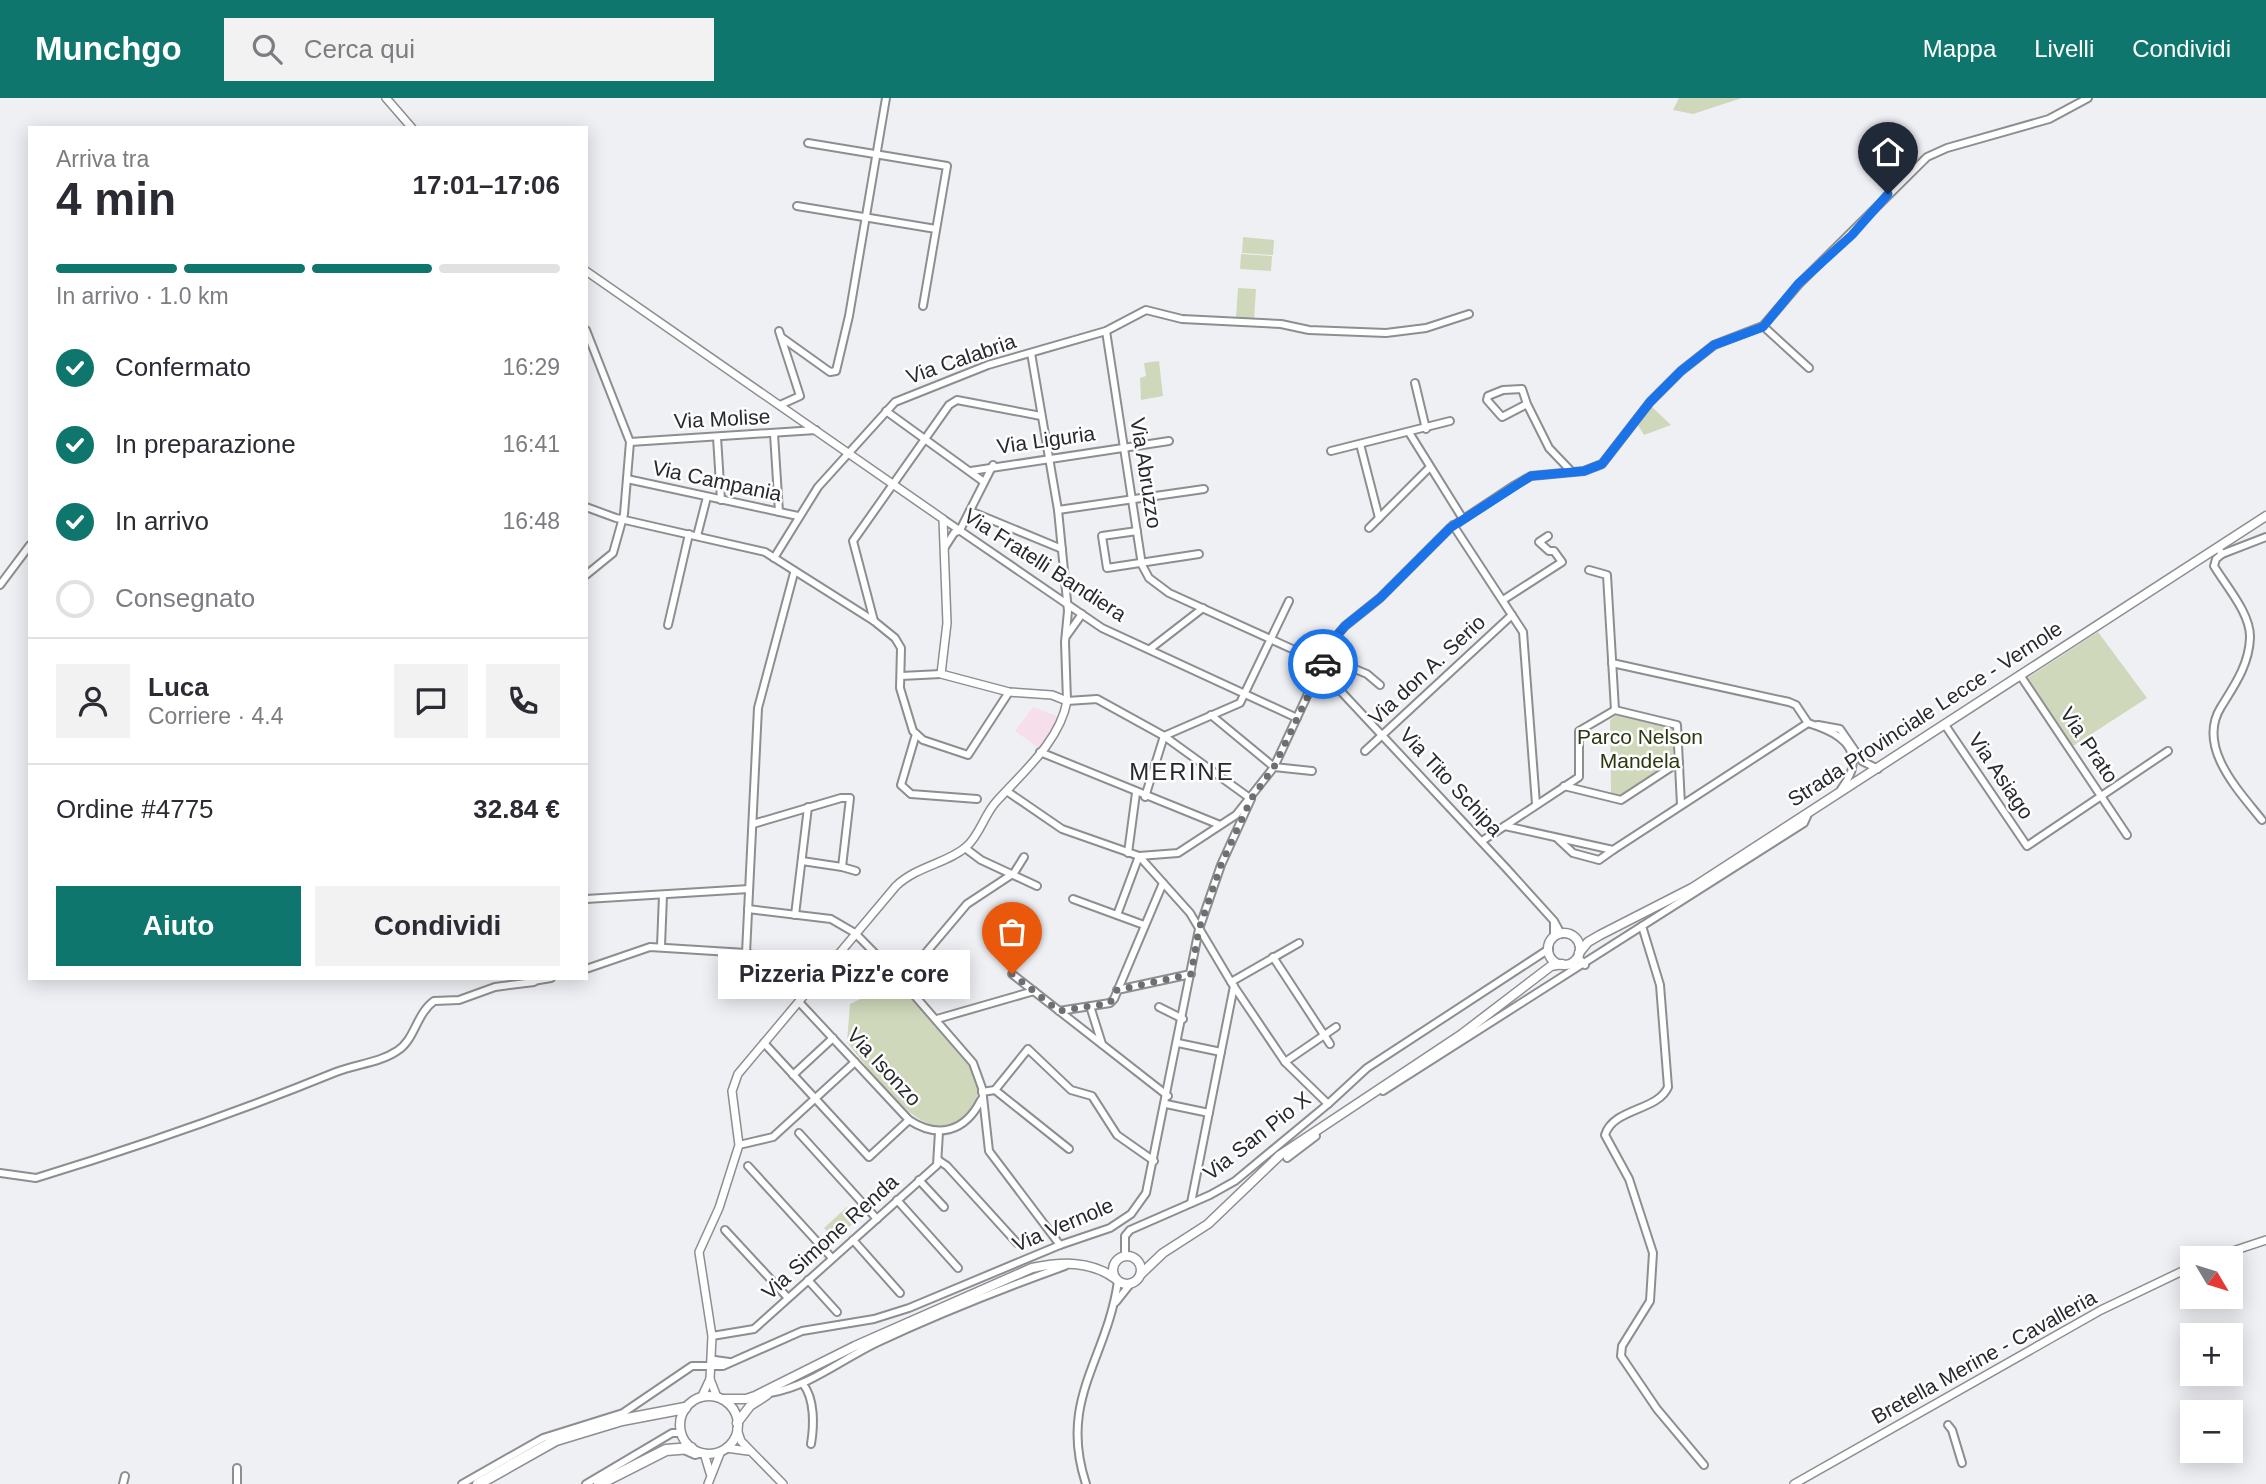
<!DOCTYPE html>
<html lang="it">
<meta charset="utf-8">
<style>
:root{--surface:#fff;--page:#f2f2f3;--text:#2b2b33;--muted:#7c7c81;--line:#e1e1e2;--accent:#0f766e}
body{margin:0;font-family:Helvetica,sans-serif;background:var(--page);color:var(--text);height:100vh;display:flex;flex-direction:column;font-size:26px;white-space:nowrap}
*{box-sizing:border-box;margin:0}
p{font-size:23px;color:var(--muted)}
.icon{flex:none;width:38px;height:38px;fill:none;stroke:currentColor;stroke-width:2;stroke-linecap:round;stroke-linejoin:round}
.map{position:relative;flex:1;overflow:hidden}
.drawer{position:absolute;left:28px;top:28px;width:560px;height:854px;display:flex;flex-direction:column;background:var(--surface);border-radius:0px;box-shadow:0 4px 18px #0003}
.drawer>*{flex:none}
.needle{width:46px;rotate:128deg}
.fabs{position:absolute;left:2180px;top:1148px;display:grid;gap:14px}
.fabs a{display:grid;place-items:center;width:63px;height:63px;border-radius:0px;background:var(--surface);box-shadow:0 4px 18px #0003;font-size:35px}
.pin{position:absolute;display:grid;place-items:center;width:60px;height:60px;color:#fff;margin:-72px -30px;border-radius:50% 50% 50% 0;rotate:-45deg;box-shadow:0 0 7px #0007}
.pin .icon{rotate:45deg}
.courier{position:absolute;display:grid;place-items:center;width:70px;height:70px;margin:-35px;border:5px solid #1a73e8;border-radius:50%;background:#fff;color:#222;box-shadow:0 2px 9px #0007}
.bubble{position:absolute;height:49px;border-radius:0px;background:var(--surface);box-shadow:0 4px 18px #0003;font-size:23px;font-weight:800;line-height:49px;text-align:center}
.summary em{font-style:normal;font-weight:800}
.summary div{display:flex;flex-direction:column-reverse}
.summary{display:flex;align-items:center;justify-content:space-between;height:119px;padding:0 28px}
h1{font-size:46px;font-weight:800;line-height:52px}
.bar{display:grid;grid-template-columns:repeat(4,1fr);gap:10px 7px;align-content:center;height:84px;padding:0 28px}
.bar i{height:9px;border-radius:5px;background:var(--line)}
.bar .on{background:var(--accent)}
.bar p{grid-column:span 4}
.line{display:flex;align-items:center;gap:18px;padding:0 28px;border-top:2px solid var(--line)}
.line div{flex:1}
.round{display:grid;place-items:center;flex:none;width:74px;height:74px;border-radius:0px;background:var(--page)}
ol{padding:0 28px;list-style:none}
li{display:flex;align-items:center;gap:21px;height:77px}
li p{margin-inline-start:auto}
li .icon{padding:7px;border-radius:50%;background:var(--accent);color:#fff;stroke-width:4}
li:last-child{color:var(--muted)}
li i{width:38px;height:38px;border:4px solid var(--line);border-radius:50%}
.action{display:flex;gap:14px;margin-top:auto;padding:14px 28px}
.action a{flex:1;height:80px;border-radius:0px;background:var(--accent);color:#fff;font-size:28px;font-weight:800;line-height:80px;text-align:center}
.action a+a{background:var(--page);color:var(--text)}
header{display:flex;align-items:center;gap:42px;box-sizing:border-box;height:98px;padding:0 35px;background:var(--accent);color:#fff}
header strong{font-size:33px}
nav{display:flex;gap:38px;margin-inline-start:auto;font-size:24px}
.search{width:490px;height:63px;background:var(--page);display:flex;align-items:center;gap:18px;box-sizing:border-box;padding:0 24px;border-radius:0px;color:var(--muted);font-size:26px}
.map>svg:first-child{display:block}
</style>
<header>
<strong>Munchgo</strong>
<div class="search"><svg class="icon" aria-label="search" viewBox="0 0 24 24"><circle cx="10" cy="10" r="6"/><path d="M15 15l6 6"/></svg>Cerca qui</div>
<nav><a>Mappa</a><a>Livelli</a><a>Condividi</a></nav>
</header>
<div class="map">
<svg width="2266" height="1386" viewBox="0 0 2266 1386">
<rect width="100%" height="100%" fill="#eff0f4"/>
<path fill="#f6deea" d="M1033 609 1059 619 1039 650 1015 633Z"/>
<g fill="#cfd8bb">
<path d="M1679 0H1742L1693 16 1673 12Z"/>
<path d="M1243 139 1274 142 1273 157 1242 155Z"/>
<path d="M1241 156 1272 158 1271 173 1240 171Z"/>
<path d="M1238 190 1256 191 1254 222 1236 220Z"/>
<path d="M1159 263 1163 298 1141 302 1140 280 1146 278 1144 265Z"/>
<path d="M1651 308 1671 327 1644 337 1638 327Z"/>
<path d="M2098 534 2147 600 2073 648 2026 581Z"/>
<path d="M1618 616 1673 629V664L1621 697 1611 695 1610 622Z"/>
<path d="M873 863 894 886 898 885 973 972C979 986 980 1000 970 1013 932 1066 870 971 847 944L850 906 875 894 863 871Z"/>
<path d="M847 1109 858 1121 835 1142 824 1130Z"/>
</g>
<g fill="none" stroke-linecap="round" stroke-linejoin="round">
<defs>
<g id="minor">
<path d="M808 45 947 68 923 208"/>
<path d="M797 108 936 131"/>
<path d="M1763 228 1809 270"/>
<path d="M586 232 630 344 624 416 613 455 586 477"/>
<path d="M779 233 800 298 780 307"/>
<path d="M1106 233 1142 467 1149 480 1169 495 1323 565"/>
<path d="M781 239 830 274 836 273 849 218 886 0"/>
<path d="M1415 285 1426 331"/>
<path d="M1527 306 1522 291 1503 292 1488 298 1487 302 1502 319 1527 306 1549 350 1570 372"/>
<path d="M886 313 984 384"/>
<path d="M774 336 779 414"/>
<path d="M1410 336 1463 421"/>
<path d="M717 339 721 402"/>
<path d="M630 344 816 332"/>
<path d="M1360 346 1379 420"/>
<path d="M1331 353 1450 323"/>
<path d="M971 373 1169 343"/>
<path d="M627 381 798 418"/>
<path d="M586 409 616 420 765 454 874 523 895 540 901 550 900 590 913 633 923 642 968 657 1009 594"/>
<path d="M1058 412 1204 391"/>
<path d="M970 413 1062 451"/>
<path d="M943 421 1102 530 1297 620"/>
<path d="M1453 427 1523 534 1536 706"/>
<path d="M1369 430 1430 369"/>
<path d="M1137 433 1102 438 1107 470 1199 456"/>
<path d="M697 438 707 399"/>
<path d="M945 449 954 435 960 432 993 367"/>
<path d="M2220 453 2222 456 2266 439"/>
<path d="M2222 456 2216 461 2214 468C2226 488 2251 516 2250 540 2249 567 2234 588 2221 609 2196 649 2239 693 2262 722"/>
<path d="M774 460 818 389 895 304 988 267 1106 233 1146 212 1182 221 1281 226 1309 232 1386 235 1426 230 1469 216"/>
<path d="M1589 472 1607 477 1615 612"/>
<path d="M794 475 758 610 746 855 820 878"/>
<path d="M0 487 30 447"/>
<path d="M1503 502 1562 464 1554 453H1549L1539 444 1548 438"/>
<path d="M874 523 853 443 949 307 957 302 1041 318"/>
<path d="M668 527 689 436"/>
<path d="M1067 537 1082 516"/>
<path d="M1150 551 1203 510"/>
<path d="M1326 559 1367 576 1380 587"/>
<path d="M1612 565 1789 604 1796 607 1808 625"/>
<path d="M1320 571 1506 770 1554 823 1561 836"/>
<path d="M2020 577 2127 737"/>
<path d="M901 578 941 576"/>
<path d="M1211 617 1274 669 1312 673"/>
<path d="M1808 625C1827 631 1858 642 1852 670 1851 679 1843 687 1839 695"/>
<path d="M1818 627 1840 631 1862 663 1878 671"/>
<path d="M1945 627 2027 748 2168 653"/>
<path d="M916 636 901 687 911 696 977 701"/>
<path d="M1365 653 1512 517"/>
<path d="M1040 654 1220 727"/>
<path d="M1564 688 1621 702 1679 664"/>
<path d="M1008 694 1062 731 1139 758 1178 755 1236 717 1274 669 1333 542 1345 528 1380 500 1450 430 1515 387 1531 378 1584 373 1602 366 1650 304 1681 273 1714 247 1763 228 1799 186 1927 59 1947 50 2049 21 2088 0"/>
<path d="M1145 699 1164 638 1240 605 1289 503"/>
<path d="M753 726 841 700H850L842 769 856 773"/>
<path d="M1505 728 1613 752 1808 625"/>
<path d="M1558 741 1573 755 1599 762 1613 752"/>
<path d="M1482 743 1579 679V633L1615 612 1677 627 1681 707"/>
<path d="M965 750 981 762 1037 788"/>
<path d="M1128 755 1136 695"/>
<path d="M802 763 842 769"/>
<path d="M586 801 749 791"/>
<path d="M1073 801 1144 827"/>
<path d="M748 811 831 821 855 835 902 883 973 965 982 990 989 1053 1060 1147"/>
<path d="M795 817 808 709"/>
<path d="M1117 817 1139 758 1190 815 1231 884 1285 964 1328 1006 1235 1083 1210 1097 1130 1132 1125 1138V1157"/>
<path d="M1554 825V839"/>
<path d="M661 848 663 797"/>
<path d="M1273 859 1330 946"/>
<path d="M1578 859 1585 867"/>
<path d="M586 871 650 849 746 855"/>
<path d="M1012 876 1168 998"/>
<path d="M533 883 551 880"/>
<path d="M902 883 967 806 1014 775 1024 759"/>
<path d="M1231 884 1299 845"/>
<path d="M1117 892 1191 876"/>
<path d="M799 904 909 1022C938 1041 965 1034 981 1002"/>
<path d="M1090 908 1102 946"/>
<path d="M1159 909 1183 921"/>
<path d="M1059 913 1110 905 1114 901 1163 785"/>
<path d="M937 921 1034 893"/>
<path d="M764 945 869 1059 909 1022"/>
<path d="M1178 945 1221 954"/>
<path d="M1285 964 1336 929"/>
<path d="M793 977 833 940"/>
<path d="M995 992 1028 951 1071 992 1092 998 1117 1037 1154 1063"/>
<path d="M1383 993 1642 828"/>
<path d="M982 994 995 992 1069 1051"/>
<path d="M1166 1006 1209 1015"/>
<path d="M1328 1006 1367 970 1549 851"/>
<path d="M799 1035 877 1121"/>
<path d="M739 1047 773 1039 855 964"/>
<path d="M1287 1060 1316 1038"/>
<path d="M938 1062 947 1068 1017 1145"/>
<path d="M748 1068 832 1160"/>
<path d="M0 1075 36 1080C137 1049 238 1014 336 974 356 966 379 965 397 953 415 942 416 916 434 903L459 902 495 889 534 884"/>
<path d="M919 1082 944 1109"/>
<path d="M897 1102 958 1170"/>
<path d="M1191 1105 1234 888"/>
<path d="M725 1132 788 1200"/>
<path d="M853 1142 900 1195"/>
<path d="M808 1182 837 1214"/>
<path d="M1116 1204 1131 1185"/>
<path d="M712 1238 754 1231 937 1067 939 1034"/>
<path d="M711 1265 715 1262 729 1264"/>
<path d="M803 1286C815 1301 814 1328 811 1346"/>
<path d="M770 1295C808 1289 841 1262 876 1245 938 1216 1001 1191 1065 1168"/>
<path d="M1948 1327 1952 1332 1962 1365"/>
<path d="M686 1353 695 1357 702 1355"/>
<path d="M1704 1367 1657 1311 1621 1258 1622 1248 1650 1203 1653 1155 1629 1081 1605 1037C1613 1010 1658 1013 1668 989L1660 887 1642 828 1804 725 1808 716"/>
<path d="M123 1386 125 1378"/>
<path d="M237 1386V1370"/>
<path d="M462 1386 543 1340 623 1315 692 1268H723L802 1233 874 1221 909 1210 1060 1147 1110 1130 1131 1116 1146 1095 1199 831 1221 767 1251 701 1164 638 1097 601 1067 603 1065 544 1068 513 1058 412 1031 255"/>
<path d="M586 1386 672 1335H681"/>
<path d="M1086 1386C1058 1301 1107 1262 1118 1183"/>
</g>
<g id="tertiary">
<path d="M386 0 412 30"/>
<path d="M586 173 943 421 947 525 941 576 1009 594 1052 597 1067 603C1060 643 1022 675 996 704 984 717 980 737 966 749 948 765 917 768 896 788L738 976 732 993 739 1047 719 1110 699 1154 712 1238 710 1281 702 1298"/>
<path d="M2212 1160 2266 1142"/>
<path d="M710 1281 717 1299"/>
<path d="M737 1331 741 1343 783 1386"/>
<path d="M726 1350 748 1353"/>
<path d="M704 1355 710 1375"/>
<path d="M708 1386 721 1353"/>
<path d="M1794 1386 2101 1212 2193 1168"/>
</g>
<g id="secondary">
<circle cx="1564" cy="851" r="16"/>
<path d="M1579 855 1588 844 1600 837 1692 790 2266 418"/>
<circle cx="1127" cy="1172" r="14"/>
<path d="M1141 1176 1163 1155 1208 1126 1280 1057 1462 936 1551 868 1562 866"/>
<circle cx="709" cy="1327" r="29"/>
<path d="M722 1301H746L755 1298 855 1248 1032 1170C1061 1164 1090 1162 1116 1181"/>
<path d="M737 1325 750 1308 767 1297"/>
</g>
<g id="primary">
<path d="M478 1386 556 1342 622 1322 685 1310"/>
<path d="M599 1386 666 1352 691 1350"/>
</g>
</defs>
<use href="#minor" stroke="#8d8e92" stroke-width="10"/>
<use href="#tertiary" stroke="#8d8e92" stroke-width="10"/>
<use href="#secondary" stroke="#8d8e92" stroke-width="11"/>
<use href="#primary" stroke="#8d8e92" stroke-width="13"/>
<use href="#minor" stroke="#fff" stroke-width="6"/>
<use href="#tertiary" stroke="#fff" stroke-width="7"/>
<use href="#secondary" stroke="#fff" stroke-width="8"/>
<use href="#primary" stroke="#fff" stroke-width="10"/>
</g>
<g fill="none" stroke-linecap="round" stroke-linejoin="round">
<path stroke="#6e6f71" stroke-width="7" stroke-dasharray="0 12.6" d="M1012 876 1059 913 1110 905 1117 892 1191 876 1199 831 1221 767 1251 701 1274 669 1323 566"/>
<path stroke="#1a73e8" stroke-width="9" d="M1323 566 1333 542 1345 528 1380 500 1450 430 1531 378 1584 373 1602 366 1650 304 1681 273 1714 247 1763 229 1798 186 1852 137 1888 96"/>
</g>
<g text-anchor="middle" stroke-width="5" stroke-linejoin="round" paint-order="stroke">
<g font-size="21" fill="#28292a" stroke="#fdfdff">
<text transform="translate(961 261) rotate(-19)" y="7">Via Calabria</text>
<text transform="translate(722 321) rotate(-3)" y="7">Via Molise</text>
<text transform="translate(1046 342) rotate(-8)" y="7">Via Liguria</text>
<text transform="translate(1146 375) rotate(81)" y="7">Via Abruzzo</text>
<text transform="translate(717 383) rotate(12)" y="7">Via Campania</text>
<text transform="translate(1045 467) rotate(33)" y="7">Via Fratelli Bandiera</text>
<text transform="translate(1427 572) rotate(-43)" y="7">Via don A. Serio</text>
<text transform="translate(1925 616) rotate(-33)" y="7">Strada Provinciale Lecce - Vernole</text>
<text transform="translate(2089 647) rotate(56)" y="7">Via Prato</text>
<text transform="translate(2001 678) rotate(56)" y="7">Via Asiago</text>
<text transform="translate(1451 684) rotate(47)" y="7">Via Tito Schipa</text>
<text transform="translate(884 969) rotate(47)" y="7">Via Isonzo</text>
<text transform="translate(1257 1038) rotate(-38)" y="7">Via San Pio X</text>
<text transform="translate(1063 1127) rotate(-23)" y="7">Via Vernole</text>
<text transform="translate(830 1139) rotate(-42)" y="7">Via Simone Renda</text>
<text transform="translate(1984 1259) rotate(-29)" y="7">Bretella Merine - Cavalleria</text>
</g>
<g font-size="21" fill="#2c370b" stroke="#fdfdff">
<text x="1640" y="646">Parco Nelson<tspan x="1640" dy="24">Mandela</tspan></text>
</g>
<g font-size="24" letter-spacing="2" fill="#28292a" stroke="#fdfdff">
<text x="1182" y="682">MERINE</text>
</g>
</g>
</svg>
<div class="fabs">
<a><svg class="needle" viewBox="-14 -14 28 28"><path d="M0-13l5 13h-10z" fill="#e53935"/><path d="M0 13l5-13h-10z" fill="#7c7c81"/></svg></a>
<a>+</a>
<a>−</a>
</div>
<div class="pin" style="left:1012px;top:876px;background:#ea580c"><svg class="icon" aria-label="bag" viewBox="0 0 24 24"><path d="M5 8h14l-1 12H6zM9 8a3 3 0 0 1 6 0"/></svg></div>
<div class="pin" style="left:1888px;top:96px;background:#1f2937"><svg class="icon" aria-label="home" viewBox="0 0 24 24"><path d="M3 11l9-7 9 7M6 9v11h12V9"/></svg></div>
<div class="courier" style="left:1323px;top:566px"><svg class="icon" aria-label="car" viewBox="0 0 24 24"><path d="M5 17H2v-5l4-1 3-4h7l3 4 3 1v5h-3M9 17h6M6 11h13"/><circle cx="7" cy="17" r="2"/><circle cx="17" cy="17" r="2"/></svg></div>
<div class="bubble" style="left:718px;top:852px;width:252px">Pizzeria Pizz'e core</div>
<section class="drawer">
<div class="summary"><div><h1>4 min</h1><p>Arriva tra</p></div><em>17:01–17:06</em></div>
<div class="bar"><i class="on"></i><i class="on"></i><i class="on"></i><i></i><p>In arrivo · 1.0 km</p></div>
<ol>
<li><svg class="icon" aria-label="check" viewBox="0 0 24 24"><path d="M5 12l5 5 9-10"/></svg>Confermato<p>16:29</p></li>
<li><svg class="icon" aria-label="check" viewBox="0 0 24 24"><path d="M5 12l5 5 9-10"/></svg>In preparazione<p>16:41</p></li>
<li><svg class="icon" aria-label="check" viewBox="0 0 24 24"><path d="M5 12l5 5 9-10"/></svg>In arrivo<p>16:48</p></li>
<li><i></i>Consegnato</li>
</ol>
<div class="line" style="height:126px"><a class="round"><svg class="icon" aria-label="person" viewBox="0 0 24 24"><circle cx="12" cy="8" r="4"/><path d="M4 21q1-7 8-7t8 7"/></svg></a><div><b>Luca</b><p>Corriere · 4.4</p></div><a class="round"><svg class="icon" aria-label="chat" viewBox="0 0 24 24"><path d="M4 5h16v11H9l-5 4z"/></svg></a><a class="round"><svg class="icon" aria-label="phone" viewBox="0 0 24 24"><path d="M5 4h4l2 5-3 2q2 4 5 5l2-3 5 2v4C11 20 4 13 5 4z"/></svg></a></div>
<div class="line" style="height:91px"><div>Ordine #4775</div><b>32.84 €</b></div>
<div class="action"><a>Aiuto</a><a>Condividi</a></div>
</section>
</div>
